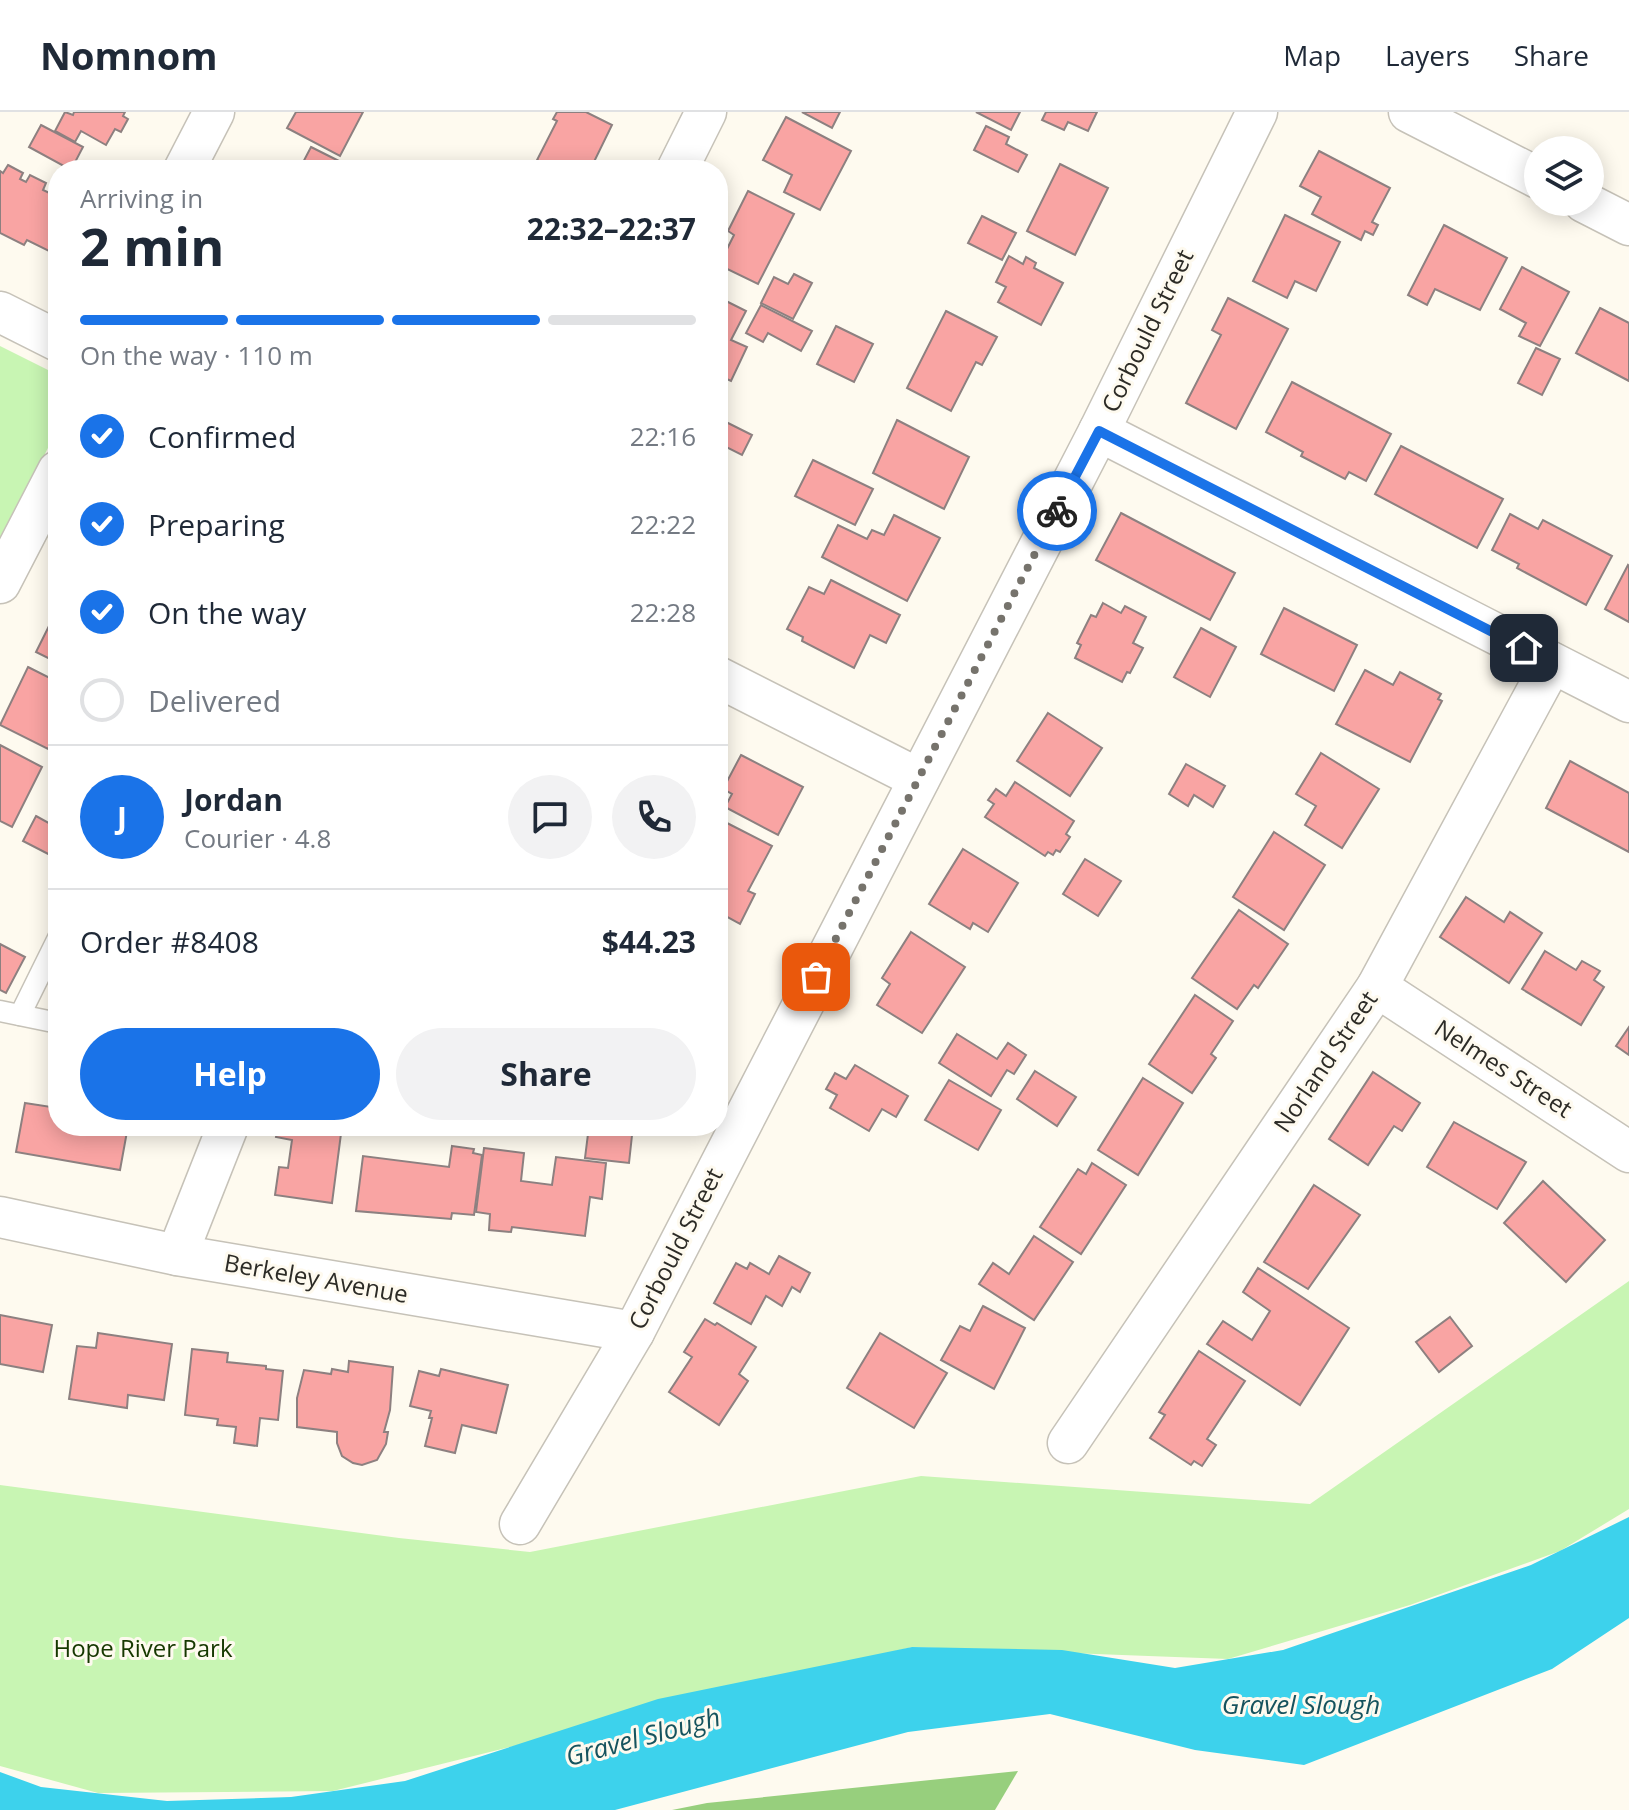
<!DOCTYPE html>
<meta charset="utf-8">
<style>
:root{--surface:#fff;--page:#f2f2f3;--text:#1f2937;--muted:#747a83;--line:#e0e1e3;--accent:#1a73e8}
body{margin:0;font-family:"Open Sans",sans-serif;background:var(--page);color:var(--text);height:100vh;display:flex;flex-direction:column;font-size:30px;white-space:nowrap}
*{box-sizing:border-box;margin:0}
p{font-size:26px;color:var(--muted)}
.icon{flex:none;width:44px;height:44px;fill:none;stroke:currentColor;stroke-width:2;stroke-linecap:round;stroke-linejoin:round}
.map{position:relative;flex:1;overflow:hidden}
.drawer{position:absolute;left:48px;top:48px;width:680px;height:976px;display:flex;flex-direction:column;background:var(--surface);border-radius:32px;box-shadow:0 4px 20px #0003}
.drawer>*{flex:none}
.buttons{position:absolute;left:1524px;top:24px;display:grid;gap:16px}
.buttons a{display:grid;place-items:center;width:80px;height:80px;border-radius:50%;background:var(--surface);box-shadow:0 4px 20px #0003;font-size:40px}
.pin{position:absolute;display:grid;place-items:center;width:68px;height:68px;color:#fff;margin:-34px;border-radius:16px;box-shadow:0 4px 12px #0006}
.courier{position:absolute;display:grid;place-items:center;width:80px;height:80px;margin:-40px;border:6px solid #1a73e8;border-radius:50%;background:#fff;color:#222;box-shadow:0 2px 10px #0007}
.overview em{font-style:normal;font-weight:700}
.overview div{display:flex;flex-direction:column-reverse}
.overview{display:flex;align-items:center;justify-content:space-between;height:136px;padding:0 32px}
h1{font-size:52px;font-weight:700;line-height:60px}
.bar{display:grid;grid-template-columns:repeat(4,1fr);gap:12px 8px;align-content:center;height:96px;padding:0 32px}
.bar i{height:10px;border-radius:6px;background:var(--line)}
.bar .current{background:var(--accent)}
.bar p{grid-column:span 4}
.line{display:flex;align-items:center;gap:20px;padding:0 32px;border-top:2px solid var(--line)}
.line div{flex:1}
.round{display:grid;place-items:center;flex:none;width:84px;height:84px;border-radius:42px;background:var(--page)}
ol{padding:0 32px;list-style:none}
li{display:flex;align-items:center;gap:24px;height:88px}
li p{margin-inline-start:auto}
li .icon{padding:8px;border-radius:50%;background:var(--accent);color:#fff;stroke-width:4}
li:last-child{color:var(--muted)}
li i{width:44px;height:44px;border:4px solid var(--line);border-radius:50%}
.action{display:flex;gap:16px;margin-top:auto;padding:16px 32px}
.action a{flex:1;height:92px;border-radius:48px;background:var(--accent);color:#fff;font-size:32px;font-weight:700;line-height:92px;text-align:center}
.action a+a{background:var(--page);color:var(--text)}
header{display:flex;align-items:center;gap:48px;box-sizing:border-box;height:112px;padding:0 40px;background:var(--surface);border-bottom:2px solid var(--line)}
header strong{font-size:38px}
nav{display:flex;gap:44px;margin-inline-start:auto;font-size:28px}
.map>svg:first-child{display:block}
</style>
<header>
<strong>Nomnom</strong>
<nav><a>Map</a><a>Layers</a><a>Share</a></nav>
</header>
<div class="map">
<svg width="1629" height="1698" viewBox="0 0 1629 1698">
<rect width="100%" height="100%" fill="#fefaef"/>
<g fill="#c8f5b3">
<path d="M0 234 58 263V316L0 431Z"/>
<path d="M1629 1169V1397L1560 1439 1410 1493 1228 1547 912 1535 333 1679 98 1681 0 1654V1373L399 1426 530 1440 921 1364 1310 1392Z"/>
</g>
<path fill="#97cf7d" d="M1018 1659 995 1698H672L707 1691Z"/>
<path fill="#3dd2ec" d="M1629 1405V1506L1552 1557 1304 1653 1195 1638 1050 1602 908 1620 615 1698H0V1660L41 1675 167 1689 291 1685 405 1669 658 1587 912 1535 1062 1538 1175 1556 1283 1538 1531 1453Z"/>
<g fill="#f9a4a3" stroke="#8d8080" stroke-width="2">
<path d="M65 0 73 3 74 0H125L123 4 128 7 121 20 115 17 106 33 81 19 75 30 55 19Z"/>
<path d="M296 0H363L340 44 287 16Z"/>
<path d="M557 0H586L612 13 590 58H556L537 48 557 9 553 7Z"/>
<path d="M802 0H840L832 16Z"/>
<path d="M976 0H1020L1011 18Z"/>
<path d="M1046 0H1097L1088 19 1068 10 1064 18 1042 8Z"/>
<path d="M786 5 851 39 820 98 784 80 792 63 763 48Z"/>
<path d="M41 13 83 35 71 58 29 35Z"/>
<path d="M986 14 1009 25 1006 32 1027 43 1018 60 974 38Z"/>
<path d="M311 35 343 51 339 58H299Z"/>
<path d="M1319 39 1390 76 1372 110 1378 113 1373 123 1365 119 1361 128 1312 102 1321 85 1300 74Z"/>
<path d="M1060 52 1108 76 1075 143 1027 119Z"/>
<path d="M8 53 23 61 20 67 26 70 30 63 46 71 43 78 58 85V130L53 141 27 128 24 133 0 121V59L3 61Z"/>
<path d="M748 79 794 102 758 172 719 153 734 123 728 119Z"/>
<path d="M1285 103 1340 130 1316 179 1295 169 1287 186 1253 169Z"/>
<path d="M982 104 1016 121 1002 148 968 131Z"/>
<path d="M1444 113 1507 146 1480 198 1435 177 1427 193 1408 183Z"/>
<path d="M1009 144 1023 152 1026 145 1036 151 1034 156 1063 171 1041 213 998 190 1006 175 996 170Z"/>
<path d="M1522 155 1569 180 1540 234 1519 224 1526 211 1500 197Z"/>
<path d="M794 162 812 171 793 207 761 191 774 165 788 172Z"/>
<path d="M718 185 746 199 731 228 747 235 731 269 718 263Z"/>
<path d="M1228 186 1288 217 1236 317 1186 291 1221 223 1212 218Z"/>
<path d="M761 193 812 219 801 239 768 221 763 230 746 221Z"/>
<path d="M1600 196 1629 211V269L1576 241Z"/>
<path d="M946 199 997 225 982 253 976 250 951 299 907 276Z"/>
<path d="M836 214 873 232 854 270 817 252Z"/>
<path d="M1536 236 1560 247 1542 283 1518 271Z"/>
<path d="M1292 270 1391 322 1366 369 1349 360 1345 367 1301 344 1303 340 1266 320Z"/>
<path d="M718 306 752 323 742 343 718 331Z"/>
<path d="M897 308 969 345 944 397 873 361Z"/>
<path d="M1401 334 1503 387 1477 436 1375 382Z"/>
<path d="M813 348 873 377 855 413 795 384Z"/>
<path d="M1121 401 1235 461 1210 508 1096 448Z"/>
<path d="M1510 402 1538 417 1543 408 1612 444 1586 493 1517 456 1519 452 1492 438Z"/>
<path d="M894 403 940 426 907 489 822 445 838 413 867 427 872 418 884 423Z"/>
<path d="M1628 453 1629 454V510L1605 497Z"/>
<path d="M831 468 900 503 886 531 870 523 854 556 802 529 803 525 787 517 809 475 824 482Z"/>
<path d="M1103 491 1121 501 1125 494 1146 505 1133 531 1143 536 1130 561 1127 560 1122 570 1075 546 1081 533 1077 531 1091 503 1096 505Z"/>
<path d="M1284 496 1357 533 1334 579 1261 542Z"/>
<path d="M54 504 58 505V551L36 540Z"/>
<path d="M1201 516 1236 535 1210 585 1174 565Z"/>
<path d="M28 555 58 570V617L48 637 0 613Z"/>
<path d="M1365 558 1393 573 1400 560 1441 582 1438 587 1442 589 1410 650 1336 612Z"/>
<path d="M1048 601 1102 636 1070 684 1017 649Z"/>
<path d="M0 633 42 655 12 715 0 709Z"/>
<path d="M1321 641 1379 677 1342 736 1305 713 1316 694 1296 682Z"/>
<path d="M741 643 803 675 778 723 725 695 732 682 723 677Z"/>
<path d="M1570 649 1629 681V740L1546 696Z"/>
<path d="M1186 652 1225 674 1213 695 1194 683 1188 694 1169 682Z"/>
<path d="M1015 670 1074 709 1066 722 1070 725 1060 740 1056 738 1053 743 1048 740 1045 744 985 705 994 692 988 688 996 677 1006 684Z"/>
<path d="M36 704 58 716V747L23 729Z"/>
<path d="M727 711 772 734 748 779 755 782 740 812 718 800V714L724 718Z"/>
<path d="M1274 720 1325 753 1284 818 1233 785Z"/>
<path d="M963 737 1018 771 988 820 973 811 970 817 929 792Z"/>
<path d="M1085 747 1121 769 1098 804 1063 782Z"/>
<path d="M1466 785 1504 810 1510 800 1542 821 1509 871 1440 825Z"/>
<path d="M1239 798 1288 832 1258 876 1254 873 1237 897 1192 866Z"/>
<path d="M911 820 965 855 922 921 877 893 890 872 882 866Z"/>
<path d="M0 832 25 845 6 881 0 878Z"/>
<path d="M1545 839 1576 858 1582 849 1600 859 1594 868 1604 875 1581 913 1522 877Z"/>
<path d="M1195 883 1233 909 1211 942 1216 946 1192 981 1149 952Z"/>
<path d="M1629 915V943L1616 934Z"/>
<path d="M957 922 997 947 1008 931 1026 943 1014 962 1007 958 991 984 939 951Z"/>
<path d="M855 953 908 984 896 1005 882 997 869 1019 830 996 837 983 826 977 835 961 846 967Z"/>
<path d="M1035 959 1076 985 1057 1014 1017 987Z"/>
<path d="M1373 960 1420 991 1402 1019 1394 1014 1368 1053 1329 1027Z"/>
<path d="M1143 966 1183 991 1138 1063 1098 1038Z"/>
<path d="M949 968 1001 998 978 1038 925 1008Z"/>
<path d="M25 991 58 996V1014H128L120 1058 16 1040Z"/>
<path d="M1454 1010 1526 1050 1497 1097 1427 1055Z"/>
<path d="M278 1014H342L332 1091 275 1083 279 1055 288 1056 292 1028 276 1025Z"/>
<path d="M589 1014H633L629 1051 585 1046Z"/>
<path d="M452 1034 474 1037 473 1041 482 1043 474 1103 452 1101 451 1107 356 1099 363 1044 449 1055Z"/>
<path d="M484 1036 524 1041 521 1069 552 1073 556 1045 606 1051 602 1087 590 1085 585 1124 512 1115 511 1120 489 1118 490 1102 476 1100Z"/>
<path d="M1092 1051 1126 1073 1081 1142 1040 1115 1078 1057 1086 1062Z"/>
<path d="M1543 1069 1605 1128 1566 1170 1504 1111Z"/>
<path d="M1314 1073 1360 1103 1308 1177 1264 1150Z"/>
<path d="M1034 1124 1073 1150 1034 1208 979 1172 993 1151 1009 1162Z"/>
<path d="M779 1144 810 1161 800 1180 792 1175 782 1194 766 1184 751 1212 714 1191 736 1151 747 1157 750 1151 769 1162Z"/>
<path d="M1258 1156 1349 1216 1300 1293 1207 1232 1223 1209 1252 1228 1270 1199 1243 1180Z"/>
<path d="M983 1194 1025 1216 994 1277 941 1248 960 1214 970 1219Z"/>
<path d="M0 1203 52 1213 43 1260 0 1252Z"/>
<path d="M1450 1205 1472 1234 1439 1260 1416 1230Z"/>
<path d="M705 1207 715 1213 717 1211 756 1235 739 1262 748 1269 719 1313 669 1280 692 1245 684 1240Z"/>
<path d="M98 1221 172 1232 164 1288 128 1283 127 1296 69 1287 77 1234 96 1236Z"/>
<path d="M880 1221 947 1261 914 1316 847 1276Z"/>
<path d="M192 1237 228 1241 227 1250 266 1254V1257L283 1259 278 1308 260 1306 257 1334 234 1331 236 1315 217 1313 218 1307 185 1303Z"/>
<path d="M1199 1239 1245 1269 1207 1327 1216 1333 1202 1354 1194 1349 1191 1353 1150 1326 1165 1303 1159 1300Z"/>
<path d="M349 1249 393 1255 390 1298 384 1320H388L386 1332 377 1348 362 1353 353 1351 342 1344 337 1331V1320L297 1315V1286L304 1258 331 1262 332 1257 348 1260Z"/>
<path d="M441 1257 508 1273 496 1321 462 1313 455 1341 425 1334 432 1306H429L431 1299 410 1294 419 1259 439 1264Z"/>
</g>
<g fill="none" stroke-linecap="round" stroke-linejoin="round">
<defs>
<g id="lane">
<path d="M0 899 58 911"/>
<path d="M20 903 58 826"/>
</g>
<g id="street">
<path d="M1409 0 1538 66"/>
<path d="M184 58 214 0"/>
<path d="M677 58 706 0"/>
<path d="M1584 90 1629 113"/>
<path d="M0 200 58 229"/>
<path d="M1099 319 1629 590"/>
<path d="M0 471 58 359"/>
<path d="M718 565 919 667"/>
<path d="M1377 875 1629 1040"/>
<path d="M0 1105 177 1143 634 1220"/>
<path d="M177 1143 228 1014"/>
<path d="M1068 1331 1377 875 1552 551"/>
<path d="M520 1412 634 1220 1099 319 1257 0"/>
</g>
</defs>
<use href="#lane" stroke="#c6c2b8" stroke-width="23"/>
<use href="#street" stroke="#c6c2b8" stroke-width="43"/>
<use href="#lane" stroke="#fff" stroke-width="20"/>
<use href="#street" stroke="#fff" stroke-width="40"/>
</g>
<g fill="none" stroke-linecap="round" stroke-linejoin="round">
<path stroke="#76736c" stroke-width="8" stroke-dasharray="0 14.4" d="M816 865 1057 399"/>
<path stroke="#1a73e8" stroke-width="10" d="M1057 399 1099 319 1524 536"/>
</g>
<g text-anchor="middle" stroke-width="6" stroke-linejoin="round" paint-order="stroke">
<g font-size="24" fill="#2c2b26" stroke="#fefaef">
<text transform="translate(1148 219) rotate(-64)" y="8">Corbould Street</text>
<text transform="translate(1326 950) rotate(-56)" y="8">Norland Street</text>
<text transform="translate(1503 957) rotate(33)" y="8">Nelmes Street</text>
<text transform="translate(676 1137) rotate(-63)" y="8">Corbould Street</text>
<text transform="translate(316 1167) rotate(10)" y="8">Berkeley Avenue</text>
</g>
<g font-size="24" fill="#163800" stroke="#fefaef">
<text x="143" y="1545">Hope River Park</text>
</g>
<g font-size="26" font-style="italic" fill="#16535e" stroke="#fefaef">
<text x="1301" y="1602">Gravel Slough</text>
<text transform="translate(643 1625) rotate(-15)" y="9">Gravel Slough</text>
</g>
</g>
</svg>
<div class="buttons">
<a><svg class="icon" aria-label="layers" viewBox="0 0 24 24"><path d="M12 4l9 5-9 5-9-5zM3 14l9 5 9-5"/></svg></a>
</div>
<div class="pin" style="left:816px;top:865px;background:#ea580c"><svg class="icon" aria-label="bag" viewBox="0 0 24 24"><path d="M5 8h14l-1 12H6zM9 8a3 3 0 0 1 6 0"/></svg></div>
<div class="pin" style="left:1524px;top:536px;background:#1f2937"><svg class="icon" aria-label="home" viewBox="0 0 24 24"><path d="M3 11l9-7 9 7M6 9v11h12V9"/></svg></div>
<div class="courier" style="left:1057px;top:399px"><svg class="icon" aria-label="bike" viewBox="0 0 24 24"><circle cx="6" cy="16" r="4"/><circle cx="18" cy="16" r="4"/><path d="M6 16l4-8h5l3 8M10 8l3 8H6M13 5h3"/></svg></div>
<section class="drawer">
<div class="overview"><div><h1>2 min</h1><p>Arriving in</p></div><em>22:32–22:37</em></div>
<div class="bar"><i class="current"></i><i class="current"></i><i class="current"></i><i></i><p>On the way · 110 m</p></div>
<ol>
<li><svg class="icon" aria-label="check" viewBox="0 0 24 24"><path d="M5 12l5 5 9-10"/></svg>Confirmed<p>22:16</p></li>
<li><svg class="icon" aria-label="check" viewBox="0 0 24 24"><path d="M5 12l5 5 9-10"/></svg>Preparing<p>22:22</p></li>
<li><svg class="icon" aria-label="check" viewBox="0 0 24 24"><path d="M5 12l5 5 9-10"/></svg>On the way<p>22:28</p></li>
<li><i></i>Delivered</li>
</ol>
<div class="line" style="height:144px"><b class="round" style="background:var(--accent);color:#fff">J</b><div><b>Jordan</b><p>Courier · 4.8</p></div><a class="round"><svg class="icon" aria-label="chat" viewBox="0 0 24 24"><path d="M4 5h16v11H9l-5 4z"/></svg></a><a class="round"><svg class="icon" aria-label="phone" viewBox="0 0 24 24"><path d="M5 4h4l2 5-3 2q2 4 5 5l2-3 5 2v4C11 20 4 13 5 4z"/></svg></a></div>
<div class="line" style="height:104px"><div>Order #8408</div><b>$44.23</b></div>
<div class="action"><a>Help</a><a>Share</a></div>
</section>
</div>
